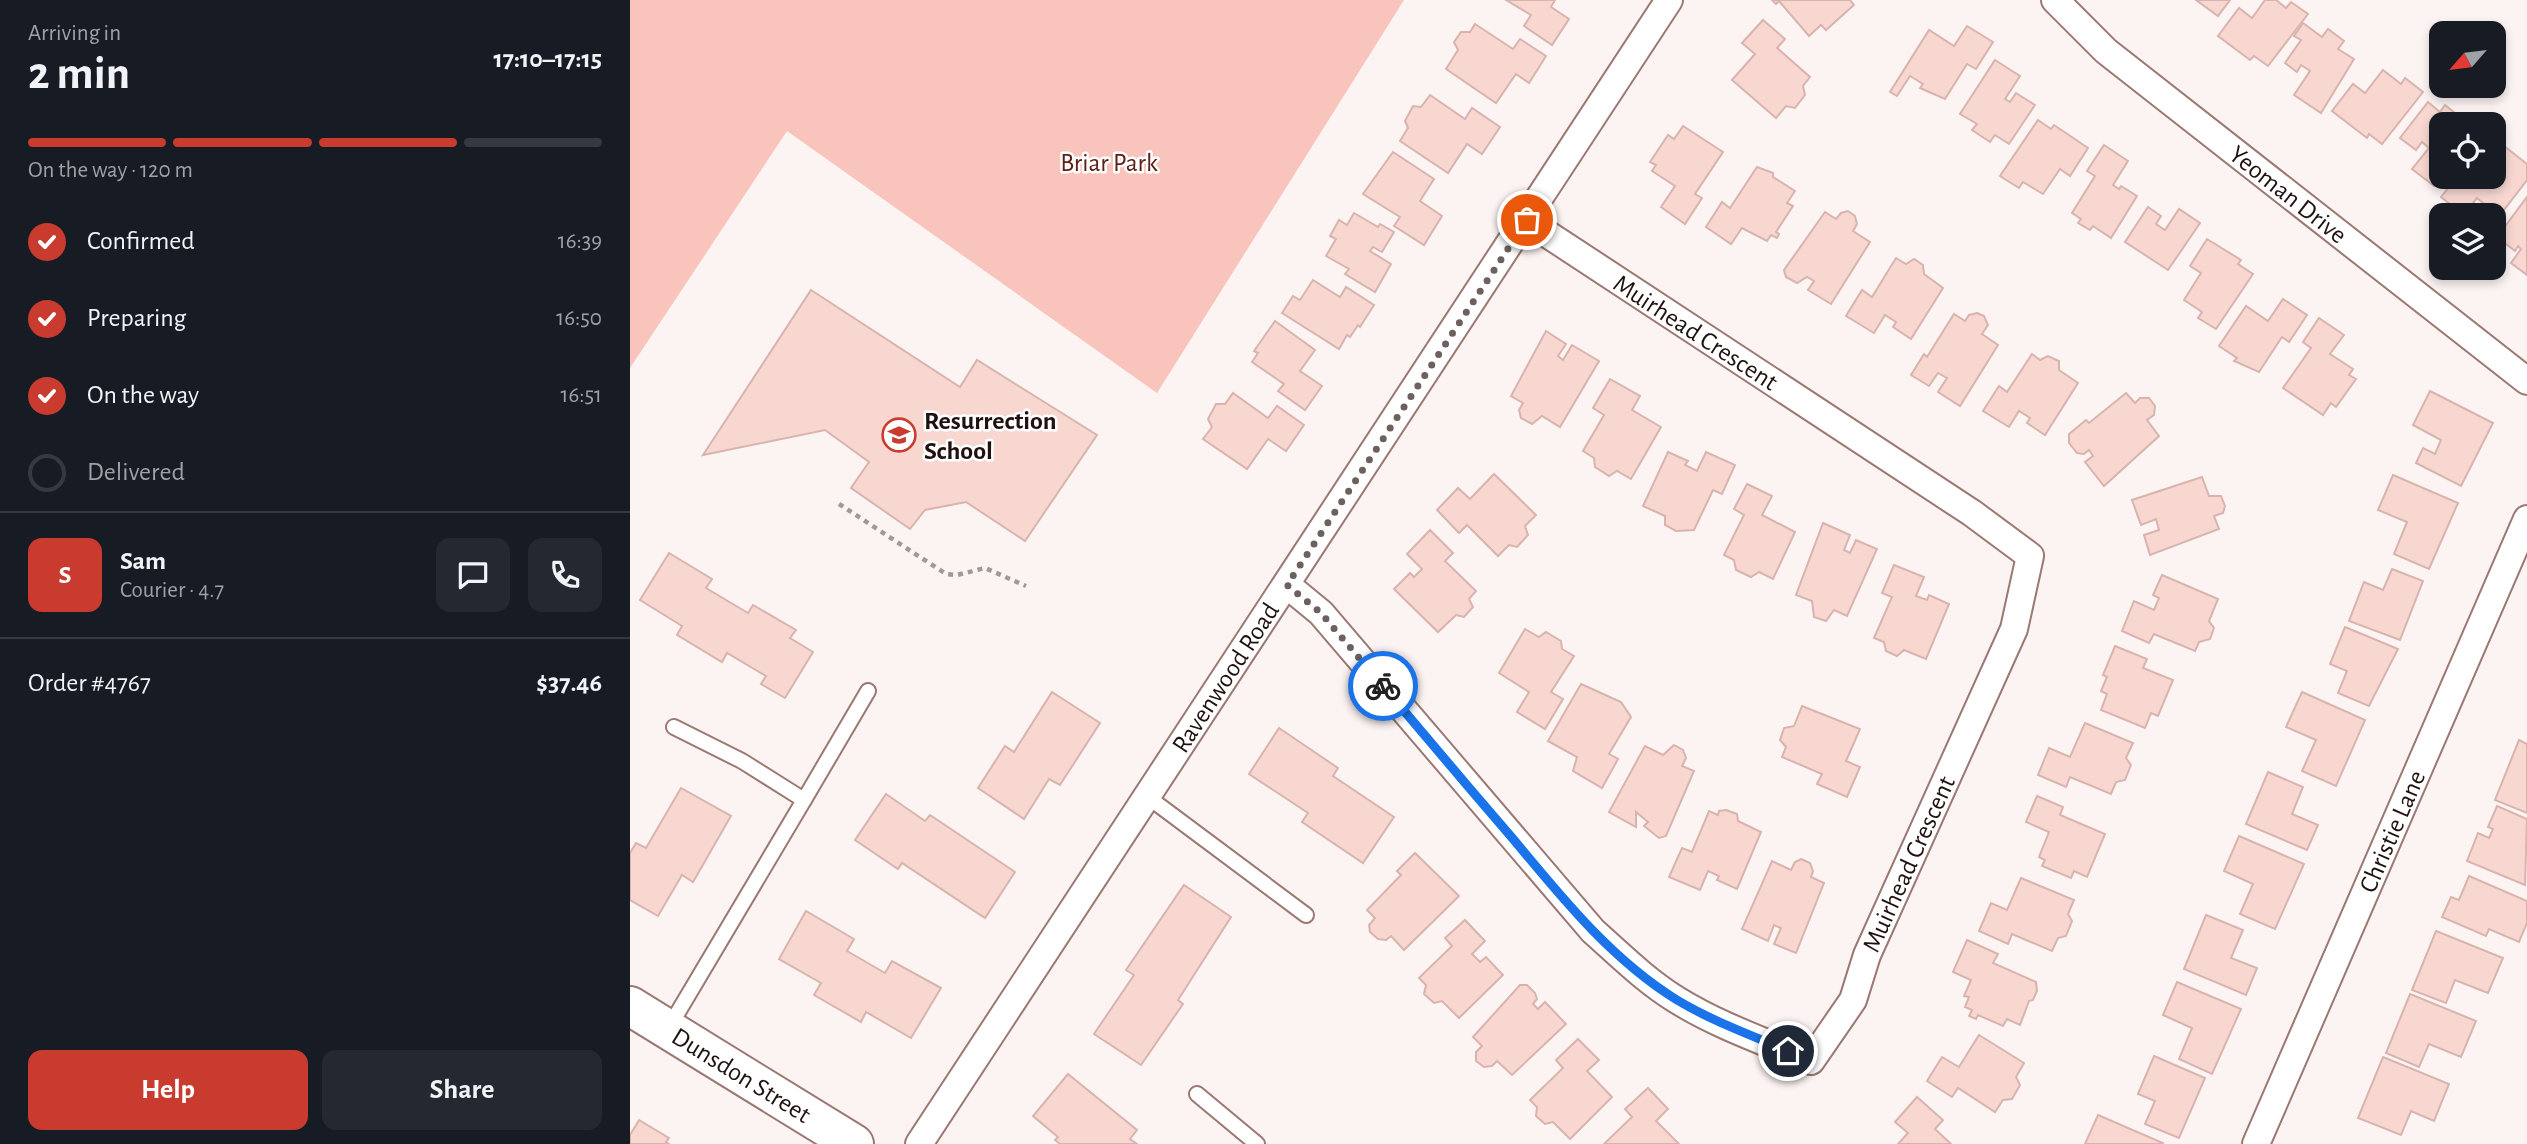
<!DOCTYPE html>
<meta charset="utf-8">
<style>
:root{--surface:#171b24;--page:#242831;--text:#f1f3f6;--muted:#9ea1a6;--line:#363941;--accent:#c83b2e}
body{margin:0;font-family:"Alegreya Sans",sans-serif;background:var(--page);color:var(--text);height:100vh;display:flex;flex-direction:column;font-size:26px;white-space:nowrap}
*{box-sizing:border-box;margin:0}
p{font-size:23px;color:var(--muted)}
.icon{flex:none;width:38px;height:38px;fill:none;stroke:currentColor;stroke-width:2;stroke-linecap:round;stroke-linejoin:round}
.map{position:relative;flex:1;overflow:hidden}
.details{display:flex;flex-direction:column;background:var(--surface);width:630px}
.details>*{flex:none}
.needle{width:46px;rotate:242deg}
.controls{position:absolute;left:1799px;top:21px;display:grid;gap:14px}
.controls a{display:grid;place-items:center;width:77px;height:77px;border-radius:14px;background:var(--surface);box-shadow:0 4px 10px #0003;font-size:35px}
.pin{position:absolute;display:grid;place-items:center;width:60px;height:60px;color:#fff;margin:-30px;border:4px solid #fff;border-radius:50%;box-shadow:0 2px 7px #0007}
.courier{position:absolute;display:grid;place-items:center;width:70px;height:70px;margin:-35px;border:5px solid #1a73e8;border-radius:50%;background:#fff;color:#222;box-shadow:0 2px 9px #0007}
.summary em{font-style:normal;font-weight:600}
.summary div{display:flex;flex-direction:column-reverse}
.summary{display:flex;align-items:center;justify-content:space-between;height:119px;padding:0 28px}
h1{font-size:46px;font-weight:600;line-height:52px}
.bar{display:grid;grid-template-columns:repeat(4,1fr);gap:10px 7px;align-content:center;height:84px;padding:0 28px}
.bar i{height:9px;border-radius:5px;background:var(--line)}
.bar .selected{background:var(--accent)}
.bar p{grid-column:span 4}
.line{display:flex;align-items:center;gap:18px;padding:0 28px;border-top:2px solid var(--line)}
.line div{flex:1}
.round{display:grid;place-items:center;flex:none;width:74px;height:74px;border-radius:14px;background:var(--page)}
ol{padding:0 28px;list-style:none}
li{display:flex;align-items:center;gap:21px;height:77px}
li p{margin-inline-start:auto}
li .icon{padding:7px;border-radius:50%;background:var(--accent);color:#fff;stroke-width:4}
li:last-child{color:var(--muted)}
li i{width:38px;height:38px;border:4px solid var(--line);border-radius:50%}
.action{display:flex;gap:14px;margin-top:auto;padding:14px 28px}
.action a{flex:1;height:80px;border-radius:14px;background:var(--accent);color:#fff;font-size:28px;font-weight:600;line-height:80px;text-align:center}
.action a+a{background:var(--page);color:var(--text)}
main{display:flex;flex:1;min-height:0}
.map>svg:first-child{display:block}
</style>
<main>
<section class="details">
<div class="summary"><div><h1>2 min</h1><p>Arriving in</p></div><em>17:10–17:15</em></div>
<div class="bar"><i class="selected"></i><i class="selected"></i><i class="selected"></i><i></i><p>On the way · 120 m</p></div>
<ol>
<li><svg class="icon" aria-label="check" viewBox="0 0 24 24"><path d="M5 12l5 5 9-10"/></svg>Confirmed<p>16:39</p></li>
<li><svg class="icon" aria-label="check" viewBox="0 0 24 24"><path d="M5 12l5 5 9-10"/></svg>Preparing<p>16:50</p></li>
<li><svg class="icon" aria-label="check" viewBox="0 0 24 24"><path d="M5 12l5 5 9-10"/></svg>On the way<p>16:51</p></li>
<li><i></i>Delivered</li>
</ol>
<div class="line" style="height:126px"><b class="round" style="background:var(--accent);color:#fff">S</b><div><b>Sam</b><p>Courier · 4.7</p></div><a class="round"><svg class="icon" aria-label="chat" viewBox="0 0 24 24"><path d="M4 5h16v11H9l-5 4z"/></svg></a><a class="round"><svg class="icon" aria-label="phone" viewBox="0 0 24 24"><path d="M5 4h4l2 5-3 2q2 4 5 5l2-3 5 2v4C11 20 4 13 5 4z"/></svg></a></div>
<div class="line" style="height:91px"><div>Order #4767</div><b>$37.46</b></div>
<div class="action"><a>Help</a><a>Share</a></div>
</section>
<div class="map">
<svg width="1897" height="1144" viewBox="0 0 1897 1144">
<rect width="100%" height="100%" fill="#fcf4f3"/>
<path fill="#f8c4bb" d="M0 0H774L527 393 157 131 0 368Z"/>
<g fill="#f8d7d1" stroke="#d9b4ae" stroke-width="2">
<path d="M876 0H925L921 7 939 19 922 45 894 26 901 15Z"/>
<path d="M1142 0H1220L1224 5 1196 30 1191 25 1179 36 1149 1 1146 4Z"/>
<path d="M1566 0H1600L1588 16Z"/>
<path d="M1635 0H1646L1656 8 1661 2 1678 14 1638 66 1624 56 1620 60 1588 36 1609 8 1622 18Z"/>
<path d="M1133 20 1155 39 1147 48 1180 77 1173 86 1175 95 1165 108 1156 106 1146 118 1102 80 1125 54 1112 43Z"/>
<path d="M1673 23 1692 37 1698 29 1714 41 1708 49 1724 59 1691 113 1664 95 1680 71 1671 65 1667 72 1655 63 1671 40 1664 36Z"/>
<path d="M845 24 883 49 890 39 916 56 899 83 886 74 866 103 816 69 828 50 824 42 831 32H840Z"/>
<path d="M1337 26 1363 42 1346 69 1337 64 1315 99 1290 88 1293 84 1280 76 1267 96 1260 92 1299 30 1324 46Z"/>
<path d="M1365 60 1390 76 1375 99 1380 102 1386 93 1405 105 1379 144 1365 135 1360 142 1342 130 1347 124 1330 114Z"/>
<path d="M1753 70 1771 84 1775 78 1793 92 1752 144 1739 134 1737 138 1702 111 1723 84 1735 93Z"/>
<path d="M800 95 835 119 842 108 870 127 852 154 837 144 818 173 770 141 778 128 775 121 783 106 791 107Z"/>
<path d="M1798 102 1810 112 1815 105 1831 118 1828 124H1811L1812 177 1804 186 1782 169 1799 148 1792 142 1786 150 1770 138Z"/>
<path d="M1408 120 1421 129 1424 125 1458 148 1440 176 1430 169 1413 194 1393 182 1389 188 1370 176Z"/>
<path d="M1053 126 1093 152 1065 194 1072 198 1055 224 1031 207 1045 186 1022 171 1026 165 1020 162 1038 135 1044 139Z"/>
<path d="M1864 138 1897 164V180L1867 219 1852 207 1854 204 1847 198 1834 215 1811 197 1827 177H1864Z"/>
<path d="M1474 145 1498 161 1483 185 1489 189 1491 186 1507 196 1481 238 1463 226 1460 230 1448 223 1451 219 1442 213 1465 176 1457 171Z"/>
<path d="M763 152 804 179 790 201 812 216 794 245 764 226 770 217 733 194Z"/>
<path d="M1127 167 1143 173V177L1165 191 1157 203 1163 206 1146 232 1149 234 1147 238 1141 235 1137 241 1112 228 1101 244 1076 227 1092 202 1100 208Z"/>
<path d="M1897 197V275L1881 263 1891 249 1888 246 1885 251 1867 237Z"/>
<path d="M1518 207 1531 216 1526 224 1535 230 1549 209 1570 223 1538 270 1495 242Z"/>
<path d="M1218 211 1225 216 1227 224 1223 231 1240 242 1201 304 1178 290 1184 281 1177 277 1167 283 1156 277 1154 270 1195 212 1206 219 1211 213Z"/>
<path d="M724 213 748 227 750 224 764 232 752 252 743 247 740 251 761 264 745 292 715 274 719 269 696 256 706 239 700 236 709 220 717 225Z"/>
<path d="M1577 239 1611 260 1608 264 1623 274 1586 329 1568 318 1572 312 1554 300 1571 273 1560 266Z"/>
<path d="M1266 258 1276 264 1284 259 1293 265 1294 274 1313 288 1281 339 1263 327 1266 322 1255 315 1244 333 1216 316 1232 290 1242 297Z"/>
<path d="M683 280 710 297 716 287 744 305 730 327 728 325 720 337 717 335 709 349 652 313 663 296 670 300Z"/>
<path d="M181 290 330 387 347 360 467 435 395 541 336 502 295 510 280 529 221 488 239 462 195 430 73 455Z"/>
<path d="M1653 299 1677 315 1659 342 1652 337 1629 372 1604 361 1607 358 1589 346 1616 306 1638 321Z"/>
<path d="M1347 313 1354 316 1358 325 1352 334 1368 345 1330 406 1308 392 1317 378 1308 373 1299 386 1281 375 1294 354 1297 357 1324 314 1335 321 1339 315Z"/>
<path d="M1689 318 1714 335 1700 354 1723 369 1719 375 1726 379 1706 407 1701 403 1693 415 1653 388 1681 348 1673 342Z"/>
<path d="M645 321 685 350 670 371 692 386 675 410 648 391 654 384 622 362 628 353 624 351Z"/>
<path d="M916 331 936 344 928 356 933 360 942 345 969 361 930 427 912 416 902 424 891 418 889 410 893 403 881 396Z"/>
<path d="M1402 354 1410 360 1418 356 1429 361V370L1448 383 1415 435 1397 423 1400 418 1389 411 1379 427 1353 411 1369 386 1377 392Z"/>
<path d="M980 379 1010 396 1002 410 1031 427 1001 479 987 471 979 476 965 467 964 458 953 451 974 415 963 408Z"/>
<path d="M1800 391 1863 423 1831 486 1786 463 1793 448 1805 454 1811 440 1783 425Z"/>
<path d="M603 393 638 418 647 406 674 425 656 451 638 439 617 469 573 439 582 427 578 419 586 404H595Z"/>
<path d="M1496 393 1505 403 1510 398H1519L1525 406 1524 415 1517 420 1529 436 1474 486 1455 462 1463 456 1459 450 1454 454 1447 453 1439 443V434L1456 420 1459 423Z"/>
<path d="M1038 452 1058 461 1055 465 1067 471 1076 452 1105 465 1092 494 1083 490 1064 530 1046 531 1035 525V516L1013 506Z"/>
<path d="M864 474 906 515 895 526 898 535 887 547 879 545 868 556 837 525 829 533 807 510 828 488 840 499Z"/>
<path d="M1763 475 1828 503 1799 569 1764 554 1777 522 1748 510Z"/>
<path d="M1572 477 1579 496H1591L1595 506 1593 513 1584 516 1589 529 1520 555 1514 535 1529 530 1526 519 1511 525 1502 500Z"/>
<path d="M1117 484 1142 496 1132 515 1165 532 1143 579 1129 572 1121 577 1106 570 1104 560 1094 555 1114 515 1104 509Z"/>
<path d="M1193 523 1220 535 1214 550 1220 553 1226 540 1247 549 1217 616 1204 610 1196 621 1184 617 1182 601 1166 595Z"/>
<path d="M800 530 823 553 815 561 846 591 839 599 843 607 834 617 826 615 808 632 764 589 780 573 784 577 792 569 777 554Z"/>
<path d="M39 553 82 579 76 588 118 613 123 605 166 630 160 638 183 652 155 698 131 684 136 676 97 653 92 662 47 635 52 626 10 600Z"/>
<path d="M1264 565 1294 577 1286 596 1297 600 1299 595 1319 604 1296 659 1274 650 1267 656 1256 651 1254 642 1244 638 1262 597 1252 593Z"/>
<path d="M1762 569 1793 581 1770 640 1719 621 1734 582 1753 590Z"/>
<path d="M1532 575 1588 599 1579 621 1584 628 1580 639 1569 642 1565 651 1524 634 1519 643 1492 631 1504 601 1524 610 1529 598 1523 595Z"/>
<path d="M1715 627 1768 649 1739 706 1708 693 1717 671 1700 664Z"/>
<path d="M895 629 909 637 916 632 931 641 932 649 944 656 921 692 933 699 915 729 887 712 899 692 869 673Z"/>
<path d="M1485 646 1517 659 1513 668 1543 680 1528 716 1521 713 1515 728 1471 710 1477 694 1471 691 1477 677 1473 675Z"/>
<path d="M951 684 991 702 1001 717 979 754 988 759 972 788 943 771 947 757 918 741Z"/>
<path d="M422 692 470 723 430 785 419 779 394 819 348 788 375 746 384 752Z"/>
<path d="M1672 692 1735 720 1706 786 1672 771 1686 740 1656 727Z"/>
<path d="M1172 706 1230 729 1216 761 1230 767 1217 797 1187 784 1192 774 1152 757 1156 747 1150 740 1154 728 1164 726Z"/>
<path d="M1455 723 1503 743 1496 758 1501 765 1495 780 1486 782 1481 794 1440 777 1436 787 1408 775 1419 748 1440 757Z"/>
<path d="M649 728 708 768 703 776 764 817 733 863 672 822 678 813 619 774Z"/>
<path d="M1889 740 1897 744V813L1865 800Z"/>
<path d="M1044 745 1053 750 1056 758 1052 766 1064 771 1036 836 1029 838 1014 826 1018 822 1006 812V827L979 812 1015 746 1033 755Z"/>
<path d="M1638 772 1673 787 1662 814 1688 825 1677 850 1616 824Z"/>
<path d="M51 788 101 816 63 882 52 875 28 916 0 900V853L6 843 16 848Z"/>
<path d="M256 794 295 821 300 815 385 872 355 918 272 863 268 869 225 840Z"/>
<path d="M1407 796 1433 807 1430 815 1475 834 1457 877 1444 871 1441 878 1412 866 1415 860 1409 857 1419 832 1396 822Z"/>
<path d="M1867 806 1897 819 1895 885 1837 861 1848 833 1859 838 1863 829 1858 827Z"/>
<path d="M1096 810 1107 814 1108 821 1131 832 1107 889 1087 880 1089 876 1078 871 1070 890 1039 877 1052 848 1062 852 1079 811 1088 815 1089 811Z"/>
<path d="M1609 836 1674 864 1645 929 1610 914 1623 884 1594 871Z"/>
<path d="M785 853 829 896 774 950 761 936 756 940 748 939 740 932 739 925 745 918 737 910 771 875 767 871Z"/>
<path d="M1171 859 1180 863 1183 871 1181 877 1194 883 1166 953 1144 944 1151 928 1144 925 1138 941 1112 929 1142 861 1161 870 1165 862Z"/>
<path d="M1839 876 1897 901V923L1889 942 1859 929 1856 936 1812 917 1821 897 1829 900Z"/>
<path d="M1391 878 1444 900 1438 914 1442 921 1436 936 1428 938 1422 951 1382 934 1378 944 1349 931 1361 903 1377 910Z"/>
<path d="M554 885 601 917 548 1000 553 1004 511 1065 464 1034 504 975 496 970Z"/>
<path d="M176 911 224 939 217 951 255 973 262 961 311 988 281 1038 236 1012 231 1022 184 995 191 983 149 959Z"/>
<path d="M1576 915 1613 930 1601 958 1627 968 1616 995 1554 969Z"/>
<path d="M835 920 855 941 842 954 850 962 856 957 873 975 829 1018 812 1001 804 1003 794 994 796 985 789 978 822 946 815 938Z"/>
<path d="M1806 931 1873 958 1858 993 1825 980 1816 1003 1782 990Z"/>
<path d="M1337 940 1368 954 1363 963 1406 982 1407 991 1403 1000 1399 1001 1390 1025 1377 1019 1373 1026 1348 1015 1346 1019 1339 1016 1342 1010 1335 1007 1339 997 1334 996 1341 980 1323 972Z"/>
<path d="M1547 982 1611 1009 1582 1074 1549 1059 1562 1028 1533 1015Z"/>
<path d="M890 985H897L905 993 907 999 903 1004 908 1009 915 1002 936 1024 882 1075 867 1061 862 1066 854 1067 846 1061V1052L852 1046 843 1037Z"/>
<path d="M1780 994 1846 1021 1831 1057 1799 1044 1789 1067 1756 1053Z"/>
<path d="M1349 1035 1394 1063 1386 1077 1390 1085 1382 1099 1373 1100 1365 1112 1328 1088 1322 1097 1297 1081 1312 1057 1329 1067Z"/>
<path d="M948 1039 969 1060 957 1071 982 1097 940 1139 923 1122 915 1124 906 1116 907 1107 900 1100 933 1068 926 1060Z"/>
<path d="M1524 1056 1575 1078 1549 1138 1515 1124 1525 1101 1508 1094Z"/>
<path d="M1753 1057 1819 1084 1804 1121 1781 1111 1771 1135 1728 1118Z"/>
<path d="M438 1074 507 1130 500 1139 507 1144H430L425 1140 428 1137 403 1116Z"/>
<path d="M1018 1088 1038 1109 1026 1121 1049 1144H974L1002 1117 995 1109Z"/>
<path d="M1287 1097 1313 1120 1305 1129 1321 1144H1268L1278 1133 1265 1122Z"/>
<path d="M1468 1115 1533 1143 1532 1144H1455Z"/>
<path d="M9 1120 39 1138 36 1142 39 1144H0V1135Z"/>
</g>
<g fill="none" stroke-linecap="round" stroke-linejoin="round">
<defs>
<g id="lane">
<path d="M518 797 676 915"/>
<path d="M174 800 238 691"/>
<path d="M38 1029 174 800 112 761 44 727"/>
<path d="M567 1094 627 1144"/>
</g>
<g id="street">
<path id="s1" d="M1425 0 1476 51 1897 381"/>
<path id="s2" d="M657 585 691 613 963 931C990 955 1016 981 1047 1000 1089 1026 1136 1042 1181 1061L1223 1000 1237 955 1384 629 1400 556 1342 513 896 220"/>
<path id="s3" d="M289 1144 1039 0"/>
<path id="s4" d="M1626 1144 1897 519"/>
</g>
<g id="secondary">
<path id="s5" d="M0 1006 224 1144"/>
</g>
</defs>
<use href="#lane" stroke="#9b7872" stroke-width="18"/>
<use href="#street" stroke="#9b7872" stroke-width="30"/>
<use href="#secondary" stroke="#9b7872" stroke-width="42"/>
<path stroke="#a29897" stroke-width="4.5" stroke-dasharray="5 5" stroke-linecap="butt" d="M209 504 316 574 327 575 355 568 396 586"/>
<use href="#lane" stroke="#fff" stroke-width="14"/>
<use href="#street" stroke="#fff" stroke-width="26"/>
<use href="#secondary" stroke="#fff" stroke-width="38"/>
</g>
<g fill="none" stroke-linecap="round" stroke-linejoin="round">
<path stroke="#6c615f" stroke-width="7" stroke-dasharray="0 12.6" d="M753 686 691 613 657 585 897 220"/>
<path stroke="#1a73e8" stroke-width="9" d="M753 686C796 737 840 789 884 840 932 898 982 960 1047 1000 1082 1021 1121 1035 1158 1051"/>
</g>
<defs>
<symbol id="school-ring" viewBox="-11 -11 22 22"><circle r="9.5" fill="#fff" stroke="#c83b2e" stroke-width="1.5"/><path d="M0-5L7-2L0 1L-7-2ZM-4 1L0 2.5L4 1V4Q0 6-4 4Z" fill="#c83b2e"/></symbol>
</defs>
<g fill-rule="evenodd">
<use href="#school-ring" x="250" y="416" width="38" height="38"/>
</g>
<g text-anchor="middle" stroke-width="5" stroke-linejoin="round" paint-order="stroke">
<g font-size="26" fill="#5f2019" stroke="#fff">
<text x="479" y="171">Briar Park</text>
</g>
<g font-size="26" fill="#1f1210" stroke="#fff">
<text dy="9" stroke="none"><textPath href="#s1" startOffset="304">Yeoman Drive</textPath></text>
<text transform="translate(1066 332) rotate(33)" y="9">Muirhead Crescent</text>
<text dy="9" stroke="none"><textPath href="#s3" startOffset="558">Ravenwood Road</textPath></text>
<text dy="9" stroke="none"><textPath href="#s4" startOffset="341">Christie Lane</textPath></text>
<text dy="9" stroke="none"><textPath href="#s2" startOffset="940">Muirhead Crescent</textPath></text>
<text dy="9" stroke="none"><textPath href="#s5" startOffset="131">Dunsdon Street</textPath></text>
</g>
<g font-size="26" font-weight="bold" fill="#1f1210" stroke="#fff" text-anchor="start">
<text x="294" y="429">Resurrection<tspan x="294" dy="30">School</tspan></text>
</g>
</g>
</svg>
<div class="controls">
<a><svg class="needle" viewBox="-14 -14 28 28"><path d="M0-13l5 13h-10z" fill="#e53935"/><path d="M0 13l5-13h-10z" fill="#9ea1a6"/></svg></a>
<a><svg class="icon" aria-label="locate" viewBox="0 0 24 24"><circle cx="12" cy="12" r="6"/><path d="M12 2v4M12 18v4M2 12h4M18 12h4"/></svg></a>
<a><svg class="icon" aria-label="layers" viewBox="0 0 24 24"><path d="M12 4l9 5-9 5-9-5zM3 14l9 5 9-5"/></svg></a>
</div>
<div class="pin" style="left:897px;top:220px;background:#ea580c"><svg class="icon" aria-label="bag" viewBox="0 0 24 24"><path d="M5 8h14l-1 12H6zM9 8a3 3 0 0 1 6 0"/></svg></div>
<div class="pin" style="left:1158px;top:1051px;background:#1f2937"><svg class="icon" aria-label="home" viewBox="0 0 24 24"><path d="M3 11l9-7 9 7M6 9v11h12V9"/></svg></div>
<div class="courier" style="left:753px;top:686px"><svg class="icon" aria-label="bike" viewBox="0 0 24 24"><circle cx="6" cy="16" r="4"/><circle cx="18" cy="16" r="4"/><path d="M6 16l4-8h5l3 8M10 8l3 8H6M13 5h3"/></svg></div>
</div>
</main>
